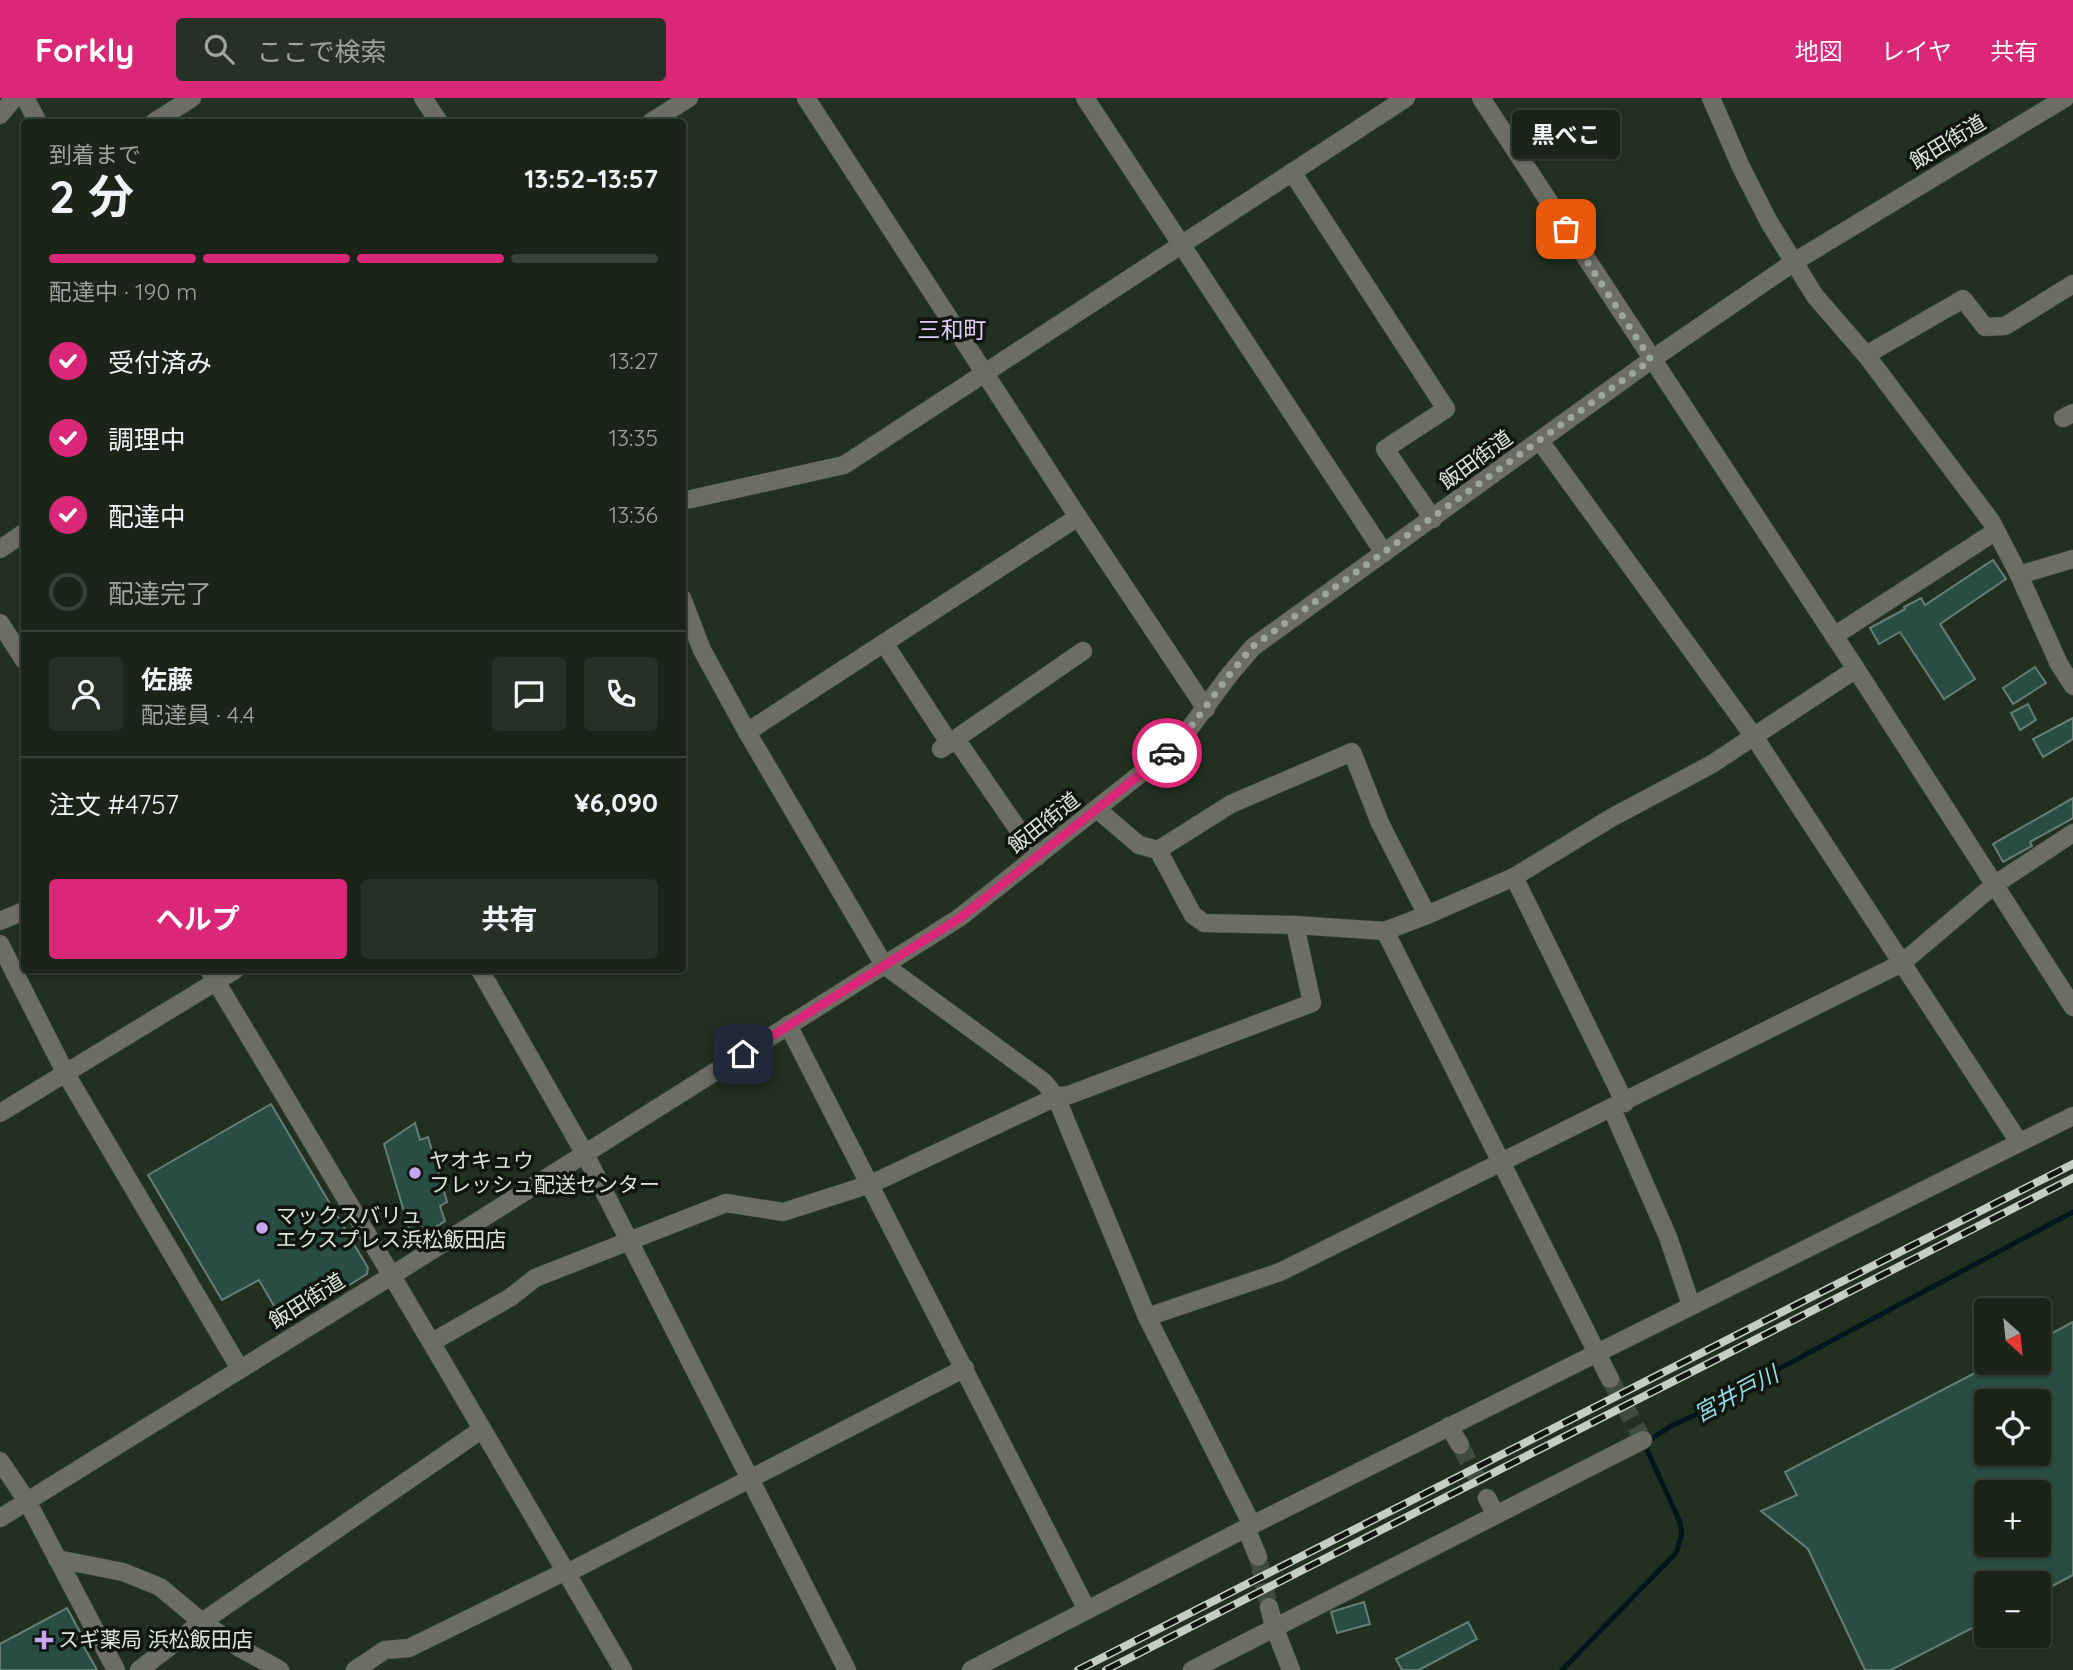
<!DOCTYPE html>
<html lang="ja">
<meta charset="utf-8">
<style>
:root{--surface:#1a2419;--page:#273026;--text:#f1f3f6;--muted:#9fa4a2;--line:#384138;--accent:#db2777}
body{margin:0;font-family:Quicksand,"Noto Sans JP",sans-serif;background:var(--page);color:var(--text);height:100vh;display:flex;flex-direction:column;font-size:26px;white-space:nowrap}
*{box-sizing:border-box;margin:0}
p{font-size:23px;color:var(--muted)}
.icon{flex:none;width:38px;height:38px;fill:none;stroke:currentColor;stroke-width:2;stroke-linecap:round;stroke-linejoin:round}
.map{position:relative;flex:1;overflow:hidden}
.panel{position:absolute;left:21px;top:21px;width:665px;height:854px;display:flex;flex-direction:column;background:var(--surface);border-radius:7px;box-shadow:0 2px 5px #0004,0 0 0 2px var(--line)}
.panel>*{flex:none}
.needle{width:46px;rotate:153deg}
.tools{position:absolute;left:1974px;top:1200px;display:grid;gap:14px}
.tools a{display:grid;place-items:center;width:77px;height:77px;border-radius:7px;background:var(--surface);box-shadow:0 2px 5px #0004,0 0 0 2px var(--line);font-size:35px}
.pin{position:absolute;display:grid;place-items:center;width:60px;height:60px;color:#fff;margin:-30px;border-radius:14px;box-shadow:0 4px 10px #0006}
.courier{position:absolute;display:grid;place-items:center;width:70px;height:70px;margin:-35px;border:5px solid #db2777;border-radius:50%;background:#fff;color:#222;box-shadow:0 2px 9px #0007}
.bubble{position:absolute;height:49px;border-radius:7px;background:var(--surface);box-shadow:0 2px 5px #0004,0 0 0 2px var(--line);font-size:23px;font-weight:700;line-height:49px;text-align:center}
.summary em{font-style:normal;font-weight:700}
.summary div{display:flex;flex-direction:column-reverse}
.summary{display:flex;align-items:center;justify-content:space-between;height:119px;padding:0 28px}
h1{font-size:46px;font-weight:700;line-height:52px}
.bar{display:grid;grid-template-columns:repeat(4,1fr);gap:10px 7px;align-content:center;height:84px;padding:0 28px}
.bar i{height:9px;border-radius:5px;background:var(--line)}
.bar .active{background:var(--accent)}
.bar p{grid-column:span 4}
.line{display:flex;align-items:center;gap:18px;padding:0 28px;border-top:2px solid var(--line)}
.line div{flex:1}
.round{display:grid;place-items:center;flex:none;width:74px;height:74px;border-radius:7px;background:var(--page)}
ol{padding:0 28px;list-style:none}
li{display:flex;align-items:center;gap:21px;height:77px}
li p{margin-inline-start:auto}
li .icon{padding:7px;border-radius:50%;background:var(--accent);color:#fff;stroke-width:4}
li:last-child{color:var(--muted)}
li i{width:38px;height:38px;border:4px solid var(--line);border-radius:50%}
.cta{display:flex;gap:14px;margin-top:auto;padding:14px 28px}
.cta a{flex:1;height:80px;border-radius:7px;background:var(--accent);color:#fff;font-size:28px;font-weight:700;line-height:80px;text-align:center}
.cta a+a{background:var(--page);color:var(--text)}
header{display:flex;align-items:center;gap:42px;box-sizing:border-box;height:98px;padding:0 35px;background:var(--accent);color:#fff}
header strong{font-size:33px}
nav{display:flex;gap:38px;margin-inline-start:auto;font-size:24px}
.search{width:490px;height:63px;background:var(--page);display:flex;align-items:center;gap:18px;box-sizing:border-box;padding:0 24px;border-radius:7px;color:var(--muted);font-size:26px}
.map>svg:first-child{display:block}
</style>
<header>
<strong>Forkly</strong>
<div class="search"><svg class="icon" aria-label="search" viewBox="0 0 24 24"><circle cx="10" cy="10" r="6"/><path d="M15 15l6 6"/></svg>ここで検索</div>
<nav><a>地図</a><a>レイヤ</a><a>共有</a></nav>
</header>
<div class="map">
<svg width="2073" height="1572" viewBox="0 0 2073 1572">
<rect width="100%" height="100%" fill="#223021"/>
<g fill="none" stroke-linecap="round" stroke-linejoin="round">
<g stroke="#00161a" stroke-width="5">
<path d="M0 2 2 0"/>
<path d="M1562 1572 1676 1455 1682 1436 1680 1424 1647 1352 1648 1343 1671 1328 1702 1314 1754 1284 2073 1114"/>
</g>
</g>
<g fill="#294c43" stroke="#647e77" stroke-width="2" fill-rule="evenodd">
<path d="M1993 462 2006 481 1940 526 1975 581 1944 601 1900 534 1879 546 1870 530 1905 511 1904 509 1921 500 1925 507Z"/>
<path d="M2035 569 2046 585 2013 606 2003 590Z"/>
<path d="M2028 606 2036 622 2020 632 2011 615Z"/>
<path d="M2073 620V641L2043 659 2033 641Z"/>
<path d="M2073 700V720L2030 744 2032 748 2003 764 1993 746Z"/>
<path d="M271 1006 368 1170 367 1176 285 1227 259 1182 222 1202 148 1077Z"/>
<path d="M415 1025 420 1042 428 1039 447 1104 440 1108 445 1123 413 1144 384 1046Z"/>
<path d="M2073 1224V1477L2039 1495V1486H1986V1523L1891 1572H1865L1808 1451 1761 1413 1797 1397 1785 1374 1994 1265H2039V1242ZM1986 1304H2039V1356H1986ZM1986 1395H2039V1447H1986Z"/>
<path d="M1364 1504 1370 1526 1337 1535 1331 1514Z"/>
<path d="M67 1510 81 1536 78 1538 97 1572H0V1546Z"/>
<path d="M1468 1524 1477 1541 1419 1572H1402L1396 1561Z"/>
</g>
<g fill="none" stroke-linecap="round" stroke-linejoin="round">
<g stroke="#3e4b3d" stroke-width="18" stroke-dasharray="18 9" stroke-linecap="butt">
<path d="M1610 1281 1643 1342"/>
<path d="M1460 1347 1487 1400"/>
<path d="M1258 1459 1269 1509"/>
</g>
<defs>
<g id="minor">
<path d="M25 0 38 24"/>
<path d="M423 0 439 24"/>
<path d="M806 0 1078 419 1206 611"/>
<path d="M1085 0 1384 455"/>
<path d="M1481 0 1856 571 2073 909"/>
<path d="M1711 0 1741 69 1769 124 1815 198 1866 257 1991 423 2019 477 2059 566 2073 588"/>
<path d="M0 17 14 0"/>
<path d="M154 24 192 0"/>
<path d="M651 24 689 0"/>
<path d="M1292 74 1446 311 1385 351 1433 421"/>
<path d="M1866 257 1963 201 1985 229 2005 228 2073 186"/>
<path d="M2063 320 2073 315"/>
<path d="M1540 343 1755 640 2019 1044"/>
<path d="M682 403 844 367 1406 0"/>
<path d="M0 451 24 435"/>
<path d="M2019 477 2073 461"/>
<path d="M682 500 702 552 747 634 884 867 1044 984 1056 999 1147 1219 1252 1427"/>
<path d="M0 525 24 562"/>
<path d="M1834 538 1996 433"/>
<path d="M884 545 950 646"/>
<path d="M747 634 1078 419"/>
<path d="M956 641 1037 759"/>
<path d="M941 651 1083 553"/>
<path d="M1098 712 1139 747 1158 752 1193 817 1204 825 1295 827 1385 833 1427 817 1514 779 1611 720 1712 666 1856 571"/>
<path d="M1158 752 1231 706 1352 654 1380 725 1427 817"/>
<path d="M1514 779 1625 1005"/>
<path d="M0 823 24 813"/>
<path d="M1385 833 1610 1281"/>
<path d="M0 846 66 976 240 1271"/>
<path d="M209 872C349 1104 487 1338 623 1572"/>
<path d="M480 872 585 1056 847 1572"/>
<path d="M788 927 1087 1512"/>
<path d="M1612 1011 1668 1139 1691 1207"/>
<path d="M0 1015 235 872"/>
<path d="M1147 1219 1280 1174 1902 865 1994 787 2073 735"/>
<path d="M432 1244 511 1199 535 1180 726 1105 783 1114 871 1086 1056 999 1069 997 1312 905 1295 827"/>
<path d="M1449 1328 1460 1347"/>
<path d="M0 1363 27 1403 116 1572"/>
<path d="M1487 1400 1496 1417"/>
<path d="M0 1420 391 1178 959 820 1178 646 1230 576 1253 549 1651 262 1794 164 2065 0"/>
<path d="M1246 1430 1258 1459"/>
<path d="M57 1461 123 1474 160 1489 202 1524 240 1550 280 1572"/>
<path d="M1269 1509 1275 1531 1291 1572"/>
<path d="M139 1572 202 1524 481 1332"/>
<path d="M355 1572 385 1552 409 1550 566 1473 575 1471 965 1270"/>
<path d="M971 1572 1252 1427 2073 1018"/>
<path d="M1192 1572 1643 1342"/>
</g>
</defs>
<use href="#minor" stroke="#404d3f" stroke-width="19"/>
<use href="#minor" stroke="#6c6d64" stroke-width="18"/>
<defs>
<g id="rail">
<path d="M1078 1572 2073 1066"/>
<path d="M1106 1572 2073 1080"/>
</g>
</defs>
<use href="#rail" stroke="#c4cec3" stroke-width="8"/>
<use href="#rail" stroke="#10160f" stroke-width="5" stroke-dasharray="16" stroke-linecap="butt"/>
</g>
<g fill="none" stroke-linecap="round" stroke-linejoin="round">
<path stroke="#9ca69b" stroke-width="7" stroke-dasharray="0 12.6" d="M1167 655 1178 646 1230 576 1252 549 1651 262 1566 131"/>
<path stroke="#db2777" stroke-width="9" d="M743 956 960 820 1167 655"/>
</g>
<g fill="#c7a6f0" stroke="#10160f" stroke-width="2.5">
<circle cx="415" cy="1075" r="7"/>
<circle cx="262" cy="1130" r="7"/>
<path d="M40.5 1531.5h7v7h7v7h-7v7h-7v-7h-7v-7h7z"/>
</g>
<g text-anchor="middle" stroke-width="7" stroke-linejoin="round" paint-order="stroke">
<g font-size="21" fill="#dde6dc" stroke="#10160f">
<text transform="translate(1948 44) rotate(-31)" y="7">飯田街道</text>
<text transform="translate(1476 362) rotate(-36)" y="7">飯田街道</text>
<text transform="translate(1044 725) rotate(-38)" y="7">飯田街道</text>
<text transform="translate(307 1203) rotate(-32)" y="7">飯田街道</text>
</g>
<g font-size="21" fill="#dde6dc" stroke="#10160f" text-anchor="start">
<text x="429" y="1070">ヤオキュウ<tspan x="429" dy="24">フレッシュ配送センター</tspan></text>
<text x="276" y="1125">マックスバリュ<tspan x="276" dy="24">エクスプレス浜松飯田店</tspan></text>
<text x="58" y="1549">スギ薬局 浜松飯田店</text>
</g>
<g font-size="23" fill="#dfcef7" stroke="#10160f">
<text x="952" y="240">三和町</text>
</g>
<g font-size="23" font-style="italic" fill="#92dae5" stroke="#10160f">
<text transform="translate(1736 1296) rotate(-28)" y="8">宮井戸川</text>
</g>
</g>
</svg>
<div class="tools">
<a><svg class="needle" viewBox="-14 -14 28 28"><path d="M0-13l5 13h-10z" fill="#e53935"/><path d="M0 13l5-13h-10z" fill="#9fa4a2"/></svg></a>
<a><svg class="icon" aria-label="locate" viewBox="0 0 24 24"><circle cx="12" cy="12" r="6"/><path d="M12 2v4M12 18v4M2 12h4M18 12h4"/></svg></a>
<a>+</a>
<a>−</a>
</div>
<div class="pin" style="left:1566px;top:131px;background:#ea580c"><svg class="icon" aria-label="bag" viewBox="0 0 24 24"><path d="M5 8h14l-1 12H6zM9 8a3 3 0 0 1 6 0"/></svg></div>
<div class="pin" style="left:743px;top:956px;background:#1f2937"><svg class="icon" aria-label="home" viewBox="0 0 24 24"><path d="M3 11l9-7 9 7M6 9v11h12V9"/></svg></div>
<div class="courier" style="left:1167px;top:655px"><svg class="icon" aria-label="car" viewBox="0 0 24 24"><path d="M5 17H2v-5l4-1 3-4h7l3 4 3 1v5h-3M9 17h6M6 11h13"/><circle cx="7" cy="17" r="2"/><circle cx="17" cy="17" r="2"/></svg></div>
<div class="bubble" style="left:1512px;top:12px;width:108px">黒べこ</div>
<section class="panel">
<div class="summary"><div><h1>2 分</h1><p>到着まで</p></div><em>13:52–13:57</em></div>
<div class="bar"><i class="active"></i><i class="active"></i><i class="active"></i><i></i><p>配達中 · 190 m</p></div>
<ol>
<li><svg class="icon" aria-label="check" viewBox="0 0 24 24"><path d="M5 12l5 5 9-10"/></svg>受付済み<p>13:27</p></li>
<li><svg class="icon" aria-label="check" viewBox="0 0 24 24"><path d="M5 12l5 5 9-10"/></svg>調理中<p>13:35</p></li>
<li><svg class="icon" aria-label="check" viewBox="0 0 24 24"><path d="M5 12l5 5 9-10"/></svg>配達中<p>13:36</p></li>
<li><i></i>配達完了</li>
</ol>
<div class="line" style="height:126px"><a class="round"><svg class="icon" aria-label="person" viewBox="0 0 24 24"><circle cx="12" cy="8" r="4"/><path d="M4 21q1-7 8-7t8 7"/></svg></a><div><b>佐藤</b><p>配達員 · 4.4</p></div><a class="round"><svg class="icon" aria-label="chat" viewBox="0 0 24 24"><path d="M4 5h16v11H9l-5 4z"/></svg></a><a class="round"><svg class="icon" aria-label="phone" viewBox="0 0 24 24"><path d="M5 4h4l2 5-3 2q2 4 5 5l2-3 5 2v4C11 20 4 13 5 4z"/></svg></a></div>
<div class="line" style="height:91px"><div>注文 #4757</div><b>¥6,090</b></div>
<div class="cta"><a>ヘルプ</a><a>共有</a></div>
</section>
</div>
